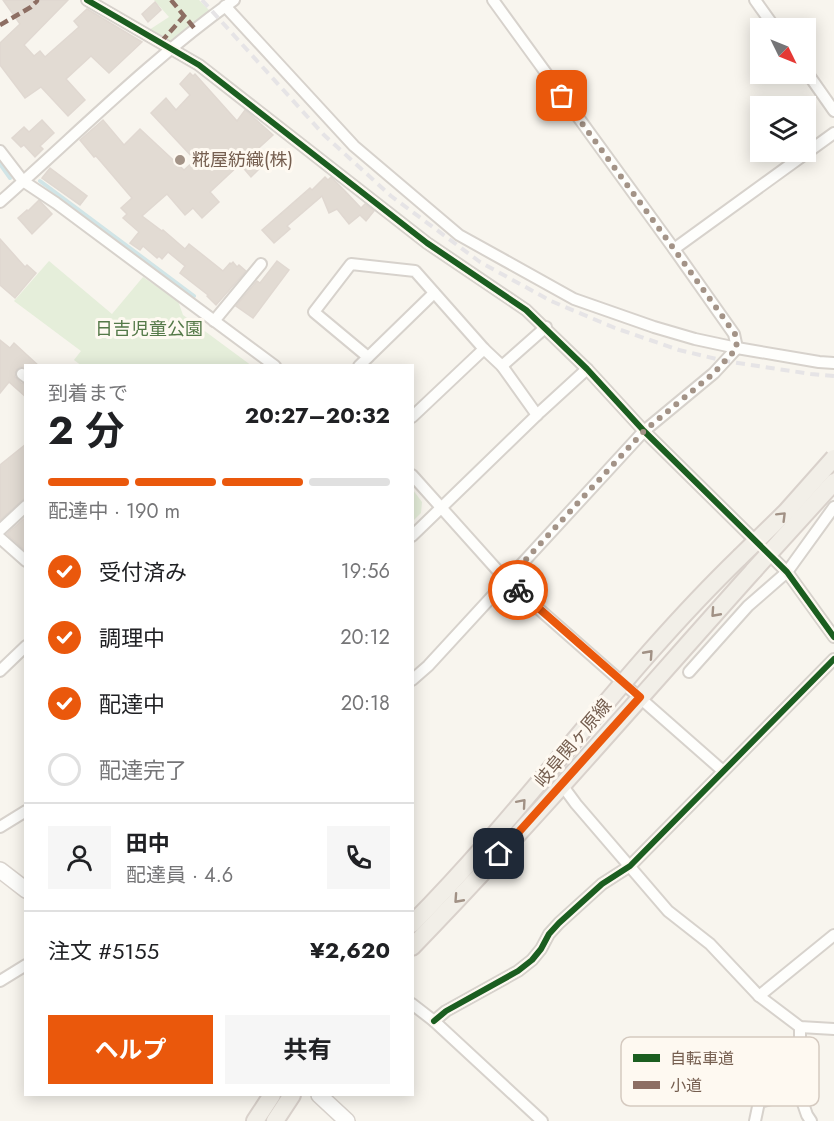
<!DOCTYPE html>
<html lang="ja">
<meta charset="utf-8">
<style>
:root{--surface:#fff;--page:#f6f6f6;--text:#202124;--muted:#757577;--line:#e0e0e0;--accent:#ea580c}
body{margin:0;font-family:Jost,"Noto Sans JP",sans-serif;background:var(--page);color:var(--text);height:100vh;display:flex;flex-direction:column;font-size:22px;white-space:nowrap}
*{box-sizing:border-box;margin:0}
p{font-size:20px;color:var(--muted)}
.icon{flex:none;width:33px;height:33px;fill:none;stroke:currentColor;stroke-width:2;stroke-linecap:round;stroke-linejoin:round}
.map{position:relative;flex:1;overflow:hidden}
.sheet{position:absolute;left:24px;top:364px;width:390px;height:732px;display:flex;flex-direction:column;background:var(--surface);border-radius:0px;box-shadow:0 3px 15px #0003}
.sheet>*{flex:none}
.needle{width:39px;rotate:133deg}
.buttons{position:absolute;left:750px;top:18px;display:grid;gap:12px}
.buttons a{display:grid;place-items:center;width:66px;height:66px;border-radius:0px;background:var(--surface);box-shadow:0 3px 15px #0003;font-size:30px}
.pin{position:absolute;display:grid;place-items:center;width:51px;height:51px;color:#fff;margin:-26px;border-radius:12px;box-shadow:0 3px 9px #0006}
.courier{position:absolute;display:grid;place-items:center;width:60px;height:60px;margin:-30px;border:4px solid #ea580c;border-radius:50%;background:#fff;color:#222;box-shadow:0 2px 8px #0007}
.overview em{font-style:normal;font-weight:700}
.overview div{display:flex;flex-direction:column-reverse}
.overview{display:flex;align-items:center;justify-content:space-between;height:102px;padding:0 24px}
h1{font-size:39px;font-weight:700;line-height:45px}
.bar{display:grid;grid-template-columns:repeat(4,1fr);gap:9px 6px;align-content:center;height:72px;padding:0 24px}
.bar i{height:8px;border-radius:4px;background:var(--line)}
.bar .on{background:var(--accent)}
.bar p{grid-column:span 4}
.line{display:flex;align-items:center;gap:15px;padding:0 24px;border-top:2px solid var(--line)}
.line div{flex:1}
.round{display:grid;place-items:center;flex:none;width:63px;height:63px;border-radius:0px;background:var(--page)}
ol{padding:0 24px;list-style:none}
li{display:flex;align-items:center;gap:18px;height:66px}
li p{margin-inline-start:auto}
li .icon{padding:6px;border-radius:50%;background:var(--accent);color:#fff;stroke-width:4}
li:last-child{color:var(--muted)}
li i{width:33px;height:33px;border:3px solid var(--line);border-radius:50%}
.action{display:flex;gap:12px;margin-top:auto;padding:12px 24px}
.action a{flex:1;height:69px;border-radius:0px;background:var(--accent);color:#fff;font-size:24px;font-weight:700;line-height:69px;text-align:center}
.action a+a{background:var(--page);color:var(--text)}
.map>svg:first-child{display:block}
</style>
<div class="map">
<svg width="834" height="1121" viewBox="0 0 834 1121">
<rect width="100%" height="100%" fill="#f8f5ee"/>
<g fill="#e5eeda">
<path d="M154 0H199L211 12 170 44 149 30 169 17Z"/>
<path d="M49 261 112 314 143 277 178 301 183 315 252 366H82L74 360 81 351 14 301Z"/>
<path d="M413 490 422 502 421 513 413 521Z"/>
</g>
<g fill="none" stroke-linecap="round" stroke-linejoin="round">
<g stroke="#d1e5e7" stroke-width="4">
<path d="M0 164 10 178"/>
<path d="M40 181 194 296"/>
</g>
</g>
<g fill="#e2dbd3" stroke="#e0d8d1" stroke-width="1.5">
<path d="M3 0H68L24 45 34 56 40 51 45 57 79 27 74 21 87 9 142 42 109 73 91 56 66 79 85 100 68 116 41 87 25 98 0 65V43L20 24Z"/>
<path d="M155 2 161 10 148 22 142 14Z"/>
<path d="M190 73 193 76 195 74 237 121 245 110 273 135 251 155 262 166 251 177 240 164 210 192 219 202 202 218 193 208 185 215 167 194 142 216 162 231 163 230 185 249 189 244 223 271 230 263 231 264 233 262 237 267 239 265 246 271 216 305 207 296 208 295 180 273 185 266 168 252 162 259 159 256 157 258 143 246 140 250 130 243 139 232 123 218 127 214 121 208 132 198 96 156 94 157 80 140 103 120 124 145 140 129 184 170 195 160 151 113 166 98 176 110 190 95 180 84Z"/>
<path d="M42 120 54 133 40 146 43 149 35 157 24 145 21 147 12 138 24 127 29 132Z"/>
<path d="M50 168 87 196 80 205 42 178Z"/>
<path d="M325 177 328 180 331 177 345 191 361 208 365 204 374 211 366 221 360 215 349 224 337 209 329 213 322 196 287 226 290 229 274 243 262 230 310 188 312 190Z"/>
<path d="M39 200 52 214 32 234 18 218 27 210 28 211Z"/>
<path d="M0 239 25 267 27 265 36 273 15 298 0 285Z"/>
<path d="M277 261 289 270 253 318 236 306 257 281 260 283Z"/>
<path d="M0 340 10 348 14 343 39 366 20 367 16 370 15 377 21 383 26 384V397L9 382 0 393Z"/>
<path d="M26 444V497L0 520V465Z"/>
<path d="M26 517V551L7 534Z"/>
</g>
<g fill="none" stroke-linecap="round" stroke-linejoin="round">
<defs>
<g id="street">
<path d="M87 0 199 65 427 243 526 310 587 369 644 431 787 572 834 637"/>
<path d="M493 0 674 249 734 334 737 348"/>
<path d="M755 0 775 28"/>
<path d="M225 6 354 146 459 235 574 299 654 327 695 339 737 348 819 362 834 363"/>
<path d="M806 71 834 111"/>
<path d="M0 151 23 181 56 203 275 366"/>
<path d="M0 202C77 134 150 60 234 0"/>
<path d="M674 249 834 133"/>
<path d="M214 321 261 264"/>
<path d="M368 357 314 312 351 264 415 271 484 349 502 366 537 415"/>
<path d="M359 366 434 293"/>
<path d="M502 366 546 327"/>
<path d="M22 374 26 377"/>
<path d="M412 417 484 349"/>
<path d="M412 475 507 581 723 771"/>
<path d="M0 530 26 506"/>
<path d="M412 536 540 412 587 369"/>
<path d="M0 538 26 561"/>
<path d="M0 671 26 646"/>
<path d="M689 672 748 606 787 572 834 507"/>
<path d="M412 680 428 666 644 431 714 373 737 348"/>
<path d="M562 785 576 804 668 911 710 944 759 996 800 1027 834 1029"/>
<path d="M0 827 26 811"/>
<path d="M0 981 26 965"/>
<path d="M759 996 834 935"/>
<path d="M412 1004 434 1021 542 1121"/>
<path d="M434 1021 446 1011 518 971 532 960 541 949 549 934 559 923 602 884 630 866 834 659"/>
<path d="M800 1027V1054L797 1076 799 1092 807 1115 811 1121"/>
<path d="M755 1121 759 1102 799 1092"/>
</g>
<g id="secondary">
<path d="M0 870 26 890"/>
<path d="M319 1095 347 1121"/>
</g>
<g id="primary">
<path d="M412 924C528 807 622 671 740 557"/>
<path d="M412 947C530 825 641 696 754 570"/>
<path d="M255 1121 272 1095"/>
<path d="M275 1121 292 1095"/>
</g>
</defs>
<use href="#street" stroke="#d7d2cc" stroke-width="14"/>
<use href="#secondary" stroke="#d8d2cc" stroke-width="18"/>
<use href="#primary" stroke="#d9d1cb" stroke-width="20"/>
<use href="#street" stroke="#fefefc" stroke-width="10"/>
<use href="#secondary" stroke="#fefefc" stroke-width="15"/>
<use href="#primary" stroke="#f2efe8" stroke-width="16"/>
<path stroke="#e6e4e6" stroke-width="4" stroke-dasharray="9 6" stroke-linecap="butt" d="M202 0 324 135 391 196 480 262 551 301 615 328 679 350 725 361 811 374 834 376"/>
<defs>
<g id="primary-bridge">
<path d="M740 557 786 512 834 458"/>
<path d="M754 570 834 482"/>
</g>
</defs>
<use href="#primary-bridge" stroke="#d9d1cb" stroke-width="20" stroke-linecap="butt"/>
<use href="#primary-bridge" stroke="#f2efe8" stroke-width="16"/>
<g stroke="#8d6e63" stroke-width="4.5" stroke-dasharray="9 4.5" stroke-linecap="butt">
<path d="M171 0 195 29"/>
<path d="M0 25 31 7 37 1V0"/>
<path d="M161 42 184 16"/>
</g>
<defs>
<g id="cycleway">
<path d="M87 0 199 65 427 243 526 310 587 369 644 431 787 572 834 637"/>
<path d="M434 1021 446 1011 518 971 532 960 541 949 549 934 559 923 602 884 630 866 834 659"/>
</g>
</defs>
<use href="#cycleway" stroke="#fef9f1" stroke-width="10"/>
<use href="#cycleway" stroke="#1b5e20" stroke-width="6"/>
</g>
<defs><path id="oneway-chevron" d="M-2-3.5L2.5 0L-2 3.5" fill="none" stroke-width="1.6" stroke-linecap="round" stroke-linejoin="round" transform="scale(1.5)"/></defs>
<g stroke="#a19185">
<use href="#oneway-chevron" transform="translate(782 516) rotate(-45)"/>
<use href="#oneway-chevron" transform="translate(715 613) rotate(132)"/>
<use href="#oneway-chevron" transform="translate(649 654) rotate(-48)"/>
<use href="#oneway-chevron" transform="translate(522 803) rotate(-49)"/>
<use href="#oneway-chevron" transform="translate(458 899) rotate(132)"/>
</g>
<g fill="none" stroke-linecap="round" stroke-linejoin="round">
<path stroke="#a39387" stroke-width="6" stroke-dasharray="0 10.8" d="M518 590 507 580 644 431 714 373 737 348 735 334 674 249 562 96"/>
<path stroke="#ea580c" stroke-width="8" d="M499 854 640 697 518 590"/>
</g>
<circle fill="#a39387" stroke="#fef9f1" stroke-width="2" cx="180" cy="160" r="6"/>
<g text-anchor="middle" stroke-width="6" stroke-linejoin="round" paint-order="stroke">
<g font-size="18" fill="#755e4f" stroke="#fef9f1" text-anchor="start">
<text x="192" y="166">糀屋紡織(株)</text>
</g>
<g font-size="18" fill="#547948" stroke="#fef9f1">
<text x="149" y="335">日吉児童公園</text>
</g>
<g font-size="18" fill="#755e4f" stroke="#fef9f1">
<text transform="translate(573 743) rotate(-50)" y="6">岐阜関ヶ原線</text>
</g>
</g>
<rect x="621" y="1037" width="198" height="69" rx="9" fill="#fef9f1" stroke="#d5cac0" stroke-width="1.5"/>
<rect x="633" y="1054" width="27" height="8" fill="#1b5e20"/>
<rect x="633" y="1081" width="27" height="8" fill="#8d6e63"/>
<g font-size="16" fill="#755e4f">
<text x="670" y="1064">自転車道</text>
<text x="670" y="1091">小道</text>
</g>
</svg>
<div class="buttons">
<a><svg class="needle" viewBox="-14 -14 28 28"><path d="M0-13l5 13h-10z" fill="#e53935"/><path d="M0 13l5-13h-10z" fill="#757577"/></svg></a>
<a><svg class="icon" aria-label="layers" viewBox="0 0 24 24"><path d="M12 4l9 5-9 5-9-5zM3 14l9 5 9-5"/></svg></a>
</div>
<div class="pin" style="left:562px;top:96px;background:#ea580c"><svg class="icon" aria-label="bag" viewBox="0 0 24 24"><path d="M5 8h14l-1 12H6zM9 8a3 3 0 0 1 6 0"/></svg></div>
<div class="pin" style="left:499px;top:854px;background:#1f2937"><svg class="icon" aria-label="home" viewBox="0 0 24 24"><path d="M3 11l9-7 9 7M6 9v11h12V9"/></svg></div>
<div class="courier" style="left:518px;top:590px"><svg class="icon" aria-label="bike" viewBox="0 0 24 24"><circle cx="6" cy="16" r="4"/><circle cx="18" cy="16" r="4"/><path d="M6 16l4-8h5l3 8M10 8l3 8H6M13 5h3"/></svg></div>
<section class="sheet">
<div class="overview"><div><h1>2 分</h1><p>到着まで</p></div><em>20:27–20:32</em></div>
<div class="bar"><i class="on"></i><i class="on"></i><i class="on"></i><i></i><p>配達中 · 190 m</p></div>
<ol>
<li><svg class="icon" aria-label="check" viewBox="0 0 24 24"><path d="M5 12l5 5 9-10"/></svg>受付済み<p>19:56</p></li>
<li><svg class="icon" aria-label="check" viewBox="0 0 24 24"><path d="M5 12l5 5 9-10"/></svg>調理中<p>20:12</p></li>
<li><svg class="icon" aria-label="check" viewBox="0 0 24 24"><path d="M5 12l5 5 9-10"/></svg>配達中<p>20:18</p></li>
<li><i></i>配達完了</li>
</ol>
<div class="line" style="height:108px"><a class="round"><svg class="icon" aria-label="person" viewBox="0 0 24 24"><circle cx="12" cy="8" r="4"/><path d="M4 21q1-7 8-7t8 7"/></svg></a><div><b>田中</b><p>配達員 · 4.6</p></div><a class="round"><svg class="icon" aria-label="phone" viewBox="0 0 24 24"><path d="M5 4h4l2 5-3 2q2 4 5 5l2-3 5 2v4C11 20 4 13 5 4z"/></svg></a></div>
<div class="line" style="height:78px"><div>注文 #5155</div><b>¥2,620</b></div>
<div class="action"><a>ヘルプ</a><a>共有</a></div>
</section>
</div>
